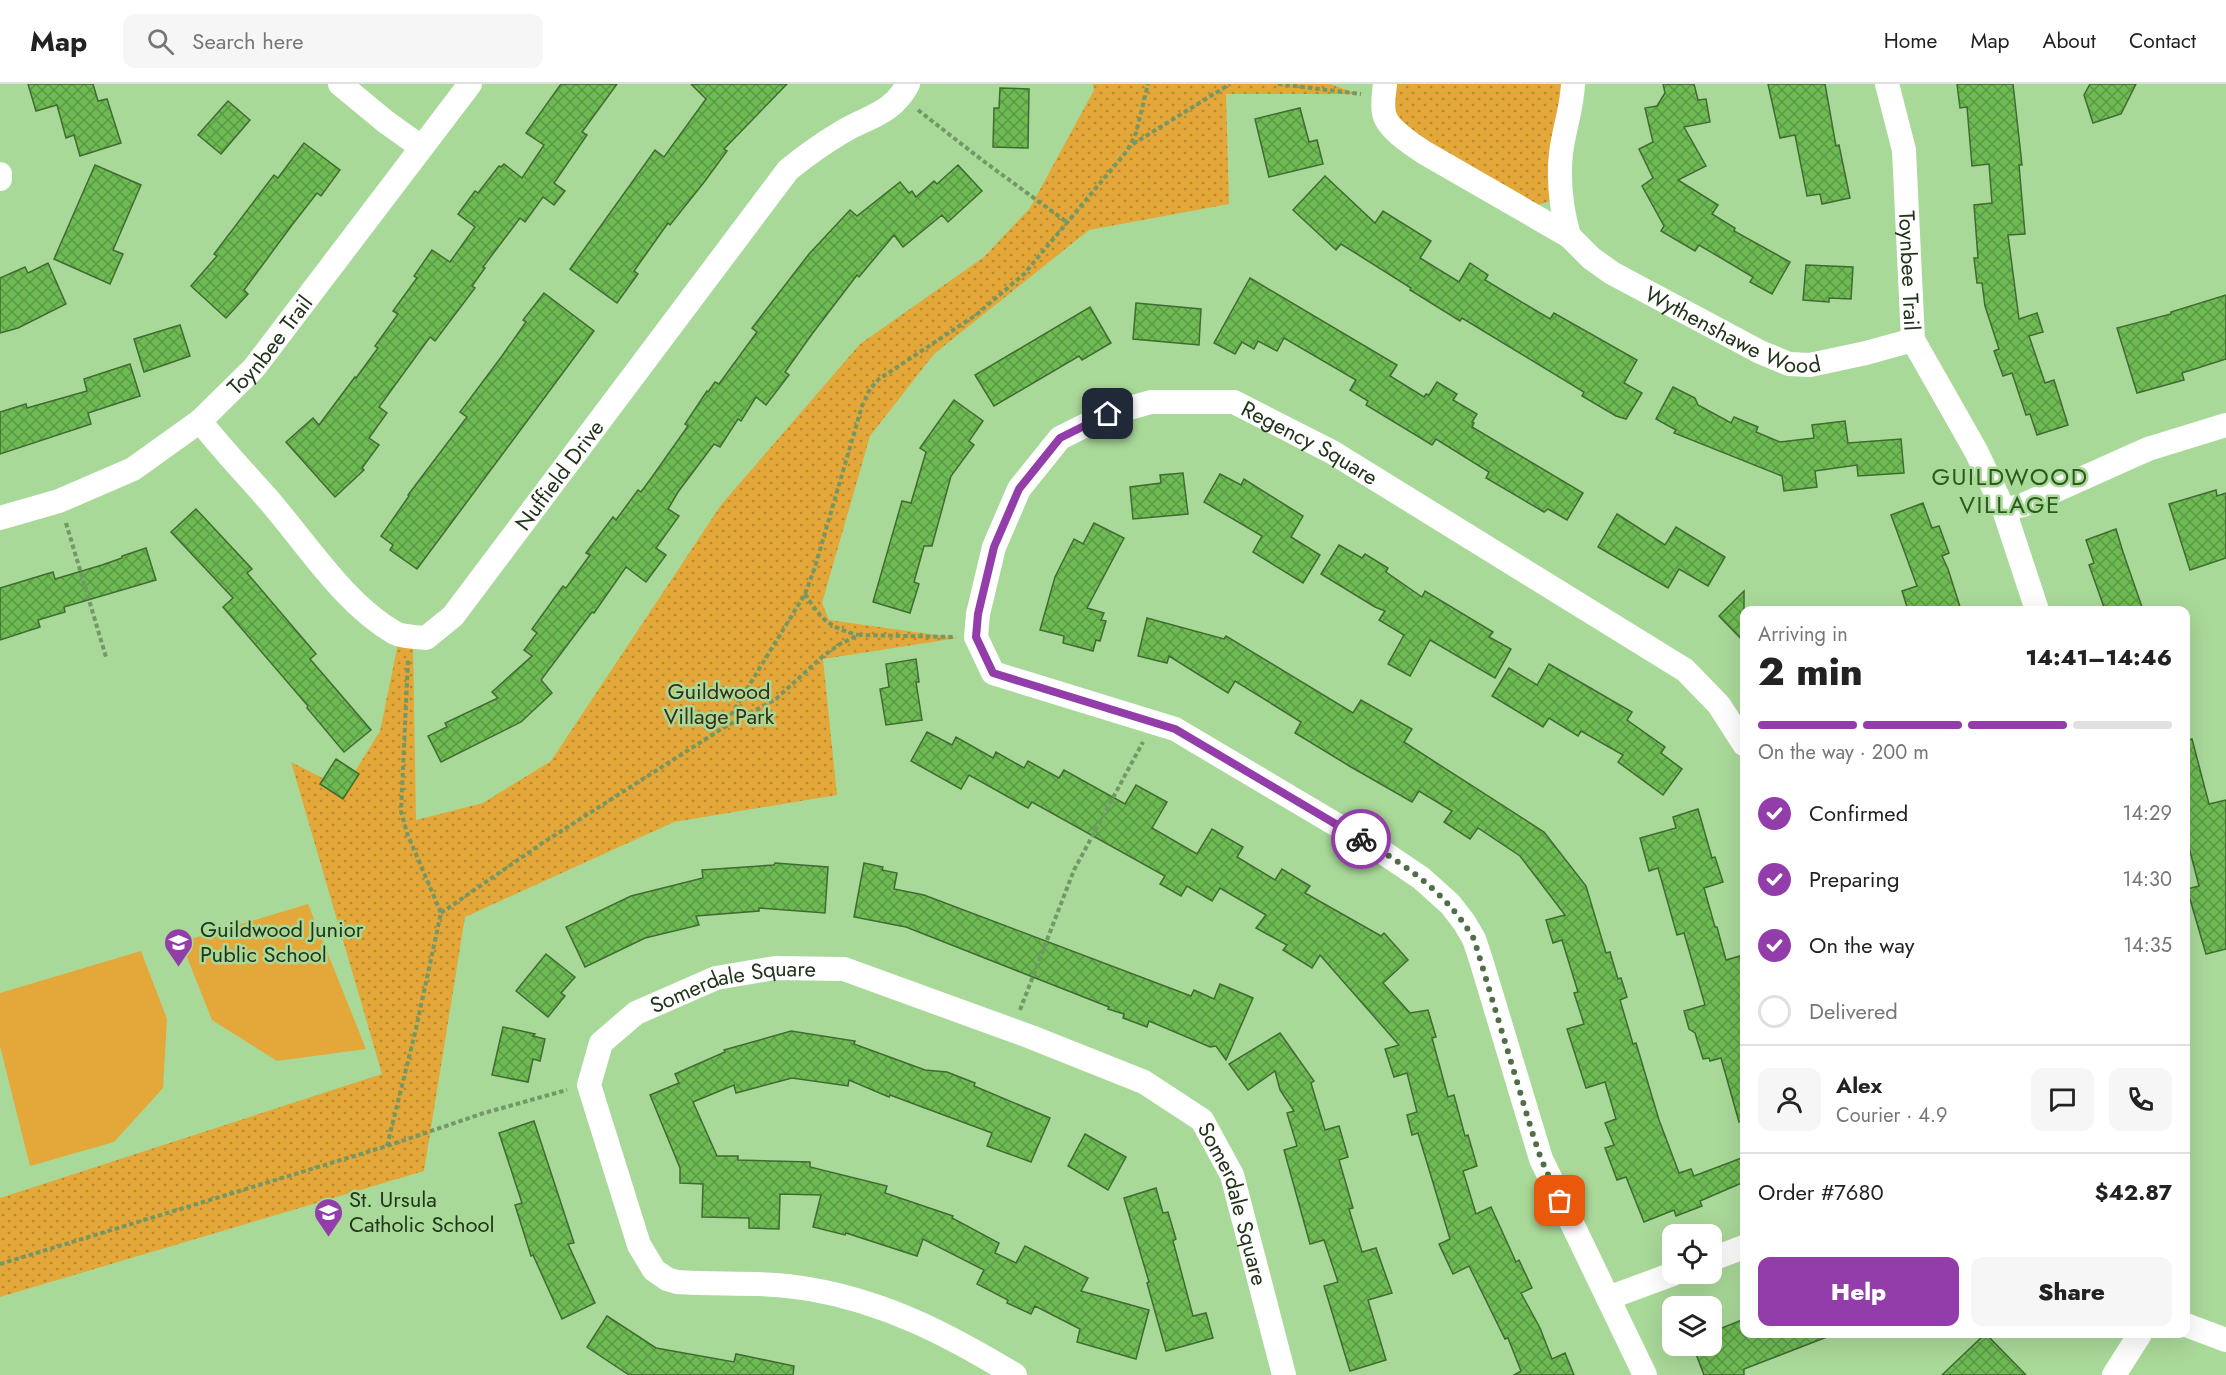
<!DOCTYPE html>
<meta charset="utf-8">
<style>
:root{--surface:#fff;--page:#f6f6f6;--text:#222;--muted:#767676;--line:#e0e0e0;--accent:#933dab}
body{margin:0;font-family:Jost,sans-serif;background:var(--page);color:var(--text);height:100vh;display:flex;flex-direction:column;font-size:22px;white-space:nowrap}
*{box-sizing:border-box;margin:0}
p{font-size:20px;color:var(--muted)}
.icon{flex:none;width:33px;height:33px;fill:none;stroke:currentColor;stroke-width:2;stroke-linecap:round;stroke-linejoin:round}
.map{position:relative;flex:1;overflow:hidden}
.drawer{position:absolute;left:1740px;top:522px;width:450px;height:732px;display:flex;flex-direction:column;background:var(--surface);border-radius:12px;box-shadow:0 6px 24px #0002}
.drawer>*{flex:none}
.tools{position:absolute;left:1662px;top:1140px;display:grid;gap:12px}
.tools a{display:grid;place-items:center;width:60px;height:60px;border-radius:12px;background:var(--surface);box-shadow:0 6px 24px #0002;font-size:30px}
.pin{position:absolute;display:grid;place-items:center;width:51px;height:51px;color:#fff;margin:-26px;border-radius:12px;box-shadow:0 3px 9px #0006}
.courier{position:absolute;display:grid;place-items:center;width:60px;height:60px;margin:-30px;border:4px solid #933dab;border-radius:50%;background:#fff;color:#222;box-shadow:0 2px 8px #0007}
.overview em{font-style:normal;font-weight:800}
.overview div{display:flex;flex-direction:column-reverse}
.overview{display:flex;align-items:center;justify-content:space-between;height:102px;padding:0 18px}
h1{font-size:39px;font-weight:800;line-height:45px}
.bar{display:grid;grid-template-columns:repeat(4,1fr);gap:9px 6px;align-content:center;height:72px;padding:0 18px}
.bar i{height:8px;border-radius:4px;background:var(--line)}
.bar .selected{background:var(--accent)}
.bar p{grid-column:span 4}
.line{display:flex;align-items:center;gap:15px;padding:0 18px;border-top:2px solid var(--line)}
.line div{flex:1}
.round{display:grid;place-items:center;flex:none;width:63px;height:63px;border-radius:12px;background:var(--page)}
ol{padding:0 18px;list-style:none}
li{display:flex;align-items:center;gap:18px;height:66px}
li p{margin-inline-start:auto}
li .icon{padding:6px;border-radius:50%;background:var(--accent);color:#fff;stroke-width:4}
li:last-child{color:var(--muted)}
li i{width:33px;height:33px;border:3px solid var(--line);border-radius:50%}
.action{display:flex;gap:12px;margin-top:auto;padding:12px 18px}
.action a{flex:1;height:69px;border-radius:12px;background:var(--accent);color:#fff;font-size:24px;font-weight:800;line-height:69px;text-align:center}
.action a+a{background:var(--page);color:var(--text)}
header{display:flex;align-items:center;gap:36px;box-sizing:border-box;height:84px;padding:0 30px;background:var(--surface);border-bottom:2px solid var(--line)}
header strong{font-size:28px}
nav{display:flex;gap:33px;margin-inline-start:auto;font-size:21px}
.search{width:420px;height:54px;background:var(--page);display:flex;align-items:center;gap:15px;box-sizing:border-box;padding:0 21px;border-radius:12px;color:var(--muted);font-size:22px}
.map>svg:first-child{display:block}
</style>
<header>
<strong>Map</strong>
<div class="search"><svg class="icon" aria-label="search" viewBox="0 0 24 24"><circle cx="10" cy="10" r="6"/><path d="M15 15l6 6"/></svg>Search here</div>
<nav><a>Home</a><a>Map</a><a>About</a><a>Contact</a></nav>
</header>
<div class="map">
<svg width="2226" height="1291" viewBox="0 0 2226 1291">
<defs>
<pattern id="green-dots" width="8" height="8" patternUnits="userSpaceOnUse" patternTransform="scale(1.5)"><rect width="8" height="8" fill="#e4a739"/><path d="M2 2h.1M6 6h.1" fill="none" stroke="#b8892f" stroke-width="1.8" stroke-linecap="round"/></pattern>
<pattern id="building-cross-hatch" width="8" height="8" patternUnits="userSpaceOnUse" patternTransform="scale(1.5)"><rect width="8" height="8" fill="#6ebb54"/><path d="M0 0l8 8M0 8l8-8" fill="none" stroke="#5a9945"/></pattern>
</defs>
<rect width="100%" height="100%" fill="#a9d999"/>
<g fill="url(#green-dots)">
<path d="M1093 0H1330L1358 10H1226L1229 120 1089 146 934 270 870 352 822 519 829 536 958 554 823 575 837 711 674 738 465 833 424 1087 0 1213V1114L382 990 291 678 344 705 380 647 399 555 413 561 416 736 483 719 551 677 721 421 860 260 984 173 1030 124 1094 6Z"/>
<path d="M1397 0H1561L1562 3 1550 117 1538 121 1404 47 1394 23Z"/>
</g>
<g fill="#e4a739">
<path d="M308 820 366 965 277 977 212 936 181 858Z"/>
<path d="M141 867 167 935 163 1004 114 1058 30 1082 0 962V909Z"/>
</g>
<g fill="url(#building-cross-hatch)" stroke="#406b31" stroke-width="1.5">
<path d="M28 0H93L98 17 107 15 121 59 80 72 74 51 66 54 57 21 36 27Z"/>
<path d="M561 0H617L582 48 587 51 554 99 565 107 554 121 543 113 525 138 520 134 483 183 485 184 472 202 475 204 435 257 430 253 379 323 387 329 369 354 379 361 362 384 364 386 335 413 286 358 313 334 319 341 355 293 356 294 378 264 375 262 398 230 393 227 417 194 414 192 432 166 450 178 475 143 458 130 475 107 478 109 499 82 501 83 504 80 522 94 544 61 526 49Z"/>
<path d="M691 0H787L724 65 727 67 705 97 670 141 668 139 634 187 638 190 617 219 570 185 655 66 664 73 706 15Z"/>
<path d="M1663 0H1694L1698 16 1706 15 1710 38 1684 43 1706 82 1678 96 1718 121 1712 130 1735 144 1734 147 1790 178 1772 210 1750 198 1753 193 1699 161 1695 167 1661 147 1664 142 1642 102 1653 94 1639 65 1653 58 1645 24 1657 22 1665 9Z"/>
<path d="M1768 0H1825L1836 62 1839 61 1850 114 1822 120 1820 110 1807 112 1795 51 1780 54Z"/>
<path d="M1957 0H2013L2022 81H2019L2025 150 2008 151 2019 235 2037 229 2043 248 2029 252 2045 299 2054 296 2068 341 2037 351 2030 330 2026 331 2012 289 2003 292 1994 267 1999 265 1985 222 1982 199H1977L1974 174H1978L1974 121 1992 119 1989 80 1972 82 1967 23 1960 24Z"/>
<path d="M2090 0H2136L2121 30 2093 39 2084 11Z"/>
<path d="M1000 4 1029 5 1028 64 993 63 994 24H999Z"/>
<path d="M228 17 250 36 221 70 198 51Z"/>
<path d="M1300 24 1309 58 1317 56 1323 80 1269 93 1255 35Z"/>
<path d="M304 59 340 86 321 112 317 109 292 141 244 206 248 210 226 234 191 202 217 172 214 170 274 91 278 94Z"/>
<path d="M95 81 141 101 113 166 123 170 110 200 54 175Z"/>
<path d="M958 81 982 107 948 138 942 131 903 163 894 151 859 193 857 191 812 250 785 288 789 291 766 321 756 313 741 337 738 335 720 363 714 360 678 408 668 425 679 432 656 464 666 471 646 498 626 483 594 529 592 528 541 596 552 609 521 638 441 678 428 652 447 643 445 639 498 614 492 608 532 572 524 566 537 549 532 545 563 502 566 504 590 471 586 469 613 433 616 436 638 406 641 408 652 393 688 342 685 340 707 307 708 308 715 298 719 300 757 248 752 244 809 170 850 126 857 132 900 98 909 109 912 107 916 113 934 97 937 100Z"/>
<path d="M1325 92 1375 139 1383 127 1431 157 1420 174 1459 198 1470 179 1488 191 1485 196 1550 235 1554 229 1637 276 1624 299 1642 309 1626 335 1616 332 1582 312 1584 308 1462 234 1460 237 1410 206 1411 204 1341 160 1336 166 1293 126Z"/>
<path d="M48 179 66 220 18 244 0 249V194L25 183 28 189Z"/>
<path d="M1806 181 1853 183 1851 215 1829 214V218L1803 216Z"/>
<path d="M1250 194 1397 281 1390 292 1424 313 1426 310 1429 311 1437 298 1457 310 1453 316 1477 330 1472 338 1474 339 1472 343 1583 409 1567 436 1548 425 1544 428 1486 394 1489 388 1436 355 1432 361 1366 321 1368 317 1350 306 1356 296 1284 254 1277 267 1258 257 1254 265 1242 258 1235 270 1214 259Z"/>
<path d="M544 209 594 247 417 485 390 466 393 461 381 452 409 412 408 411 467 333 460 328 502 272 526 238 523 236Z"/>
<path d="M2226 211V275L2182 289 2184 296 2137 309 2117 244 2171 230V228Z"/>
<path d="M1136 219 1201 225 1199 261 1133 255Z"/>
<path d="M1090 223 1111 259 1082 276 1079 272 994 322 975 291Z"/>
<path d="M180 241 190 272 144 288 134 255Z"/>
<path d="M130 280 140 312 88 329 91 340 0 370V328L26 320 27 324 87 307 84 295Z"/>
<path d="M1673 303 1695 314 1698 321 1731 339 1734 333 1758 343 1756 348 1780 358 1814 354 1812 341 1845 337 1848 359 1901 355 1904 389 1858 392 1857 381 1815 387 1817 403 1784 407 1782 392 1674 349 1676 346 1656 335Z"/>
<path d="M954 316 983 337 969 357 974 361 951 392 932 462H924L914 498 919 500 910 529 873 518 902 417 911 419 926 368 920 364Z"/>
<path d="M1183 389 1188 430 1133 435 1130 403 1161 399 1160 391Z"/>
<path d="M1220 390 1241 401 1244 395 1303 432 1291 453 1320 471 1303 499 1253 468 1262 452 1204 418Z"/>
<path d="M2216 406 2217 412 2226 409V474L2190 486 2169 420Z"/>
<path d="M1923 419 1932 444 1939 442 1949 469 1942 472 1948 485 1961 526H1908L1902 507 1917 502 1891 431Z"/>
<path d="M196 425 252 485 247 489 316 570 310 575 371 646 344 668 307 624 308 622 223 523 233 514 171 448Z"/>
<path d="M1617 430 1665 461 1676 443 1725 473 1708 502 1679 485 1668 504 1598 463Z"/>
<path d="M1094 439 1124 454 1087 524 1104 529 1101 536 1106 537 1100 557 1096 556 1093 567 1063 559 1064 552 1040 546 1055 493 1074 455 1083 460Z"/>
<path d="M2116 445 2123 468 2143 526H2105L2089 481 2094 479 2086 456Z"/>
<path d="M1339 461 1362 474 1365 470 1388 484 1386 488 1422 513 1425 507 1493 548 1489 553 1511 565 1495 594 1430 556 1410 592 1388 580 1404 551 1379 536 1385 527 1375 523 1321 490Z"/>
<path d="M146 464 156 496 64 523 65 528 38 536 40 543 0 556V504L53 488 55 495 102 481 122 474V472Z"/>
<path d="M1744 507V558L1719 532Z"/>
<path d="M1147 534 1224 555 1226 552 1353 629 1361 616 1412 645 1404 658 1544 748 1586 802 1606 869 1610 868 1618 895 1621 894 1627 913 1620 916 1633 960 1636 959 1659 1036 1679 1089 1691 1085 1694 1092 1744 1073V1098L1700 1117 1702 1122 1676 1132 1674 1126 1644 1138 1626 1093 1617 1096 1605 1064 1614 1061 1605 1039 1616 1035 1605 998 1586 1004 1567 945 1584 940 1574 909 1578 908 1562 856 1553 859 1546 836 1565 831 1520 772 1478 744 1470 755 1444 738 1452 727 1419 707 1412 718 1351 683 1295 649 1301 638 1235 597 1228 609 1169 572 1167 579 1138 572Z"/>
<path d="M916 575 919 598H916L922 636 886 641 880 605 889 603 886 580Z"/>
<path d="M1549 580 1632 628 1627 636 1665 663 1661 669 1682 685 1663 711 1618 678 1623 671 1581 647 1578 652 1549 634 1543 643 1492 612 1509 584 1537 601Z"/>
<path d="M927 648 952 661 956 653 993 674 996 668 1024 684 1028 677 1059 694 1064 686 1125 720 1136 701 1167 718 1152 744 1197 770 1212 745 1243 763 1237 773 1275 796 1282 785 1310 802 1305 809 1381 852 1384 849 1408 876 1383 899 1410 929 1428 926 1436 953 1432 954 1448 1013 1454 1011 1465 1052 1468 1051 1477 1082 1463 1087 1476 1130 1491 1123 1516 1178 1519 1176 1532 1204 1521 1209 1540 1244 1552 1275 1565 1269 1574 1291H1514L1521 1287 1508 1254 1505 1255 1469 1182 1453 1190 1439 1160 1450 1155 1418 1049 1412 1051 1407 1031 1417 1028 1407 989 1394 993 1385 965 1399 961 1320 871 1312 884 1283 866 1287 861 1256 844 1266 831 1220 804 1212 817 1187 802 1181 812 1160 800 1165 792 1032 718 1028 724 969 691 961 705 911 677Z"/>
<path d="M2192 655 2209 720 2226 716V865L2206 870 2187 805 2199 802 2186 752V656Z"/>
<path d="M336 675 359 690 343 715 320 700Z"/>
<path d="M1698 725 1712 774 1715 773 1723 798 1704 804 1715 843H1717L1726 876 1740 872 1744 889V1037L1739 1038 1721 974 1710 977 1709 974 1703 975 1695 949 1689 945 1684 927 1705 921 1684 849 1677 851 1658 784 1649 787 1640 754 1676 744 1673 733Z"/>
<path d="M775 779 828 783 825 829 759 824V827L696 832 699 841 645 854 585 883 566 843 631 812 703 794 702 786 774 781Z"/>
<path d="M864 779 883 783 882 786 897 789 894 805 924 811 1191 912 1194 906 1214 915 1220 900 1253 914 1226 976 1216 962 1210 963 1149 937 1147 943 1123 934 1124 930 1108 925 1109 923 906 843 854 833Z"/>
<path d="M546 870 575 893 561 909 565 912 548 933 516 907Z"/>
<path d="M503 943 535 950 533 952 545 955 540 977 533 975 528 998 492 991Z"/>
<path d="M791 947 855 957 854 960 925 986 947 988 975 999 974 1002 1050 1034 1031 1078 987 1062 992 1049 890 1011 889 1013 849 996 848 1002 792 994 736 1009 734 1001 693 1018 717 1072H738V1076L810 1078V1083L887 1102 885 1109 953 1132 952 1134 999 1159 995 1169 1016 1179 1025 1162 1088 1194 1081 1207 1149 1226 1136 1275 1077 1258 1080 1245 1035 1222 1031 1230 1007 1219 1008 1216 977 1200 984 1186 923 1155 917 1172 846 1149 845 1151 813 1143 821 1111 780 1110 779 1145 749 1144V1134L702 1133 703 1100 680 1099V1084L650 1011 679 999 675 990 725 968 724 966Z"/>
<path d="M1280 949 1314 997 1311 999 1325 1046 1339 1042 1348 1073 1339 1076 1353 1124 1349 1125 1362 1168 1376 1164 1392 1209 1368 1216 1386 1276 1350 1287 1324 1202 1338 1198 1324 1156 1310 1160 1284 1066 1297 1062 1287 1029 1294 1027 1280 1006 1275 987 1248 1006 1229 980Z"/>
<path d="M534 1037 574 1159 568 1160 595 1219 562 1235 533 1171 531 1172 515 1121 522 1119 499 1049Z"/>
<path d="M1085 1050 1126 1073 1108 1106 1068 1082Z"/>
<path d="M1156 1104 1163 1129 1168 1128 1176 1155 1173 1157 1193 1232 1206 1229 1213 1254 1166 1267 1147 1199 1149 1198 1124 1114Z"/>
<path d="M607 1232 656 1264 734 1278 736 1270 794 1282 793 1291H629L587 1263Z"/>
<path d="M1744 1235V1250L1832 1251 1744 1285V1291H1704L1693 1262H1712V1248Z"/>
<path d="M1986 1250 2026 1291H1942L1985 1250Z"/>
</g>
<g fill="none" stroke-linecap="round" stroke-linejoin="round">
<g stroke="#739867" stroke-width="4" stroke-dasharray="4.5 3" stroke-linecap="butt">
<path d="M1278 0 1361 10"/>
<path d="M918 26 982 76 1068 139"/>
<path d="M1133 60 1230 0"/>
<path d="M66 439 106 573"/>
<path d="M805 510C821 535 828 543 858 551"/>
<path d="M723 644 805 510 815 483 862 322 870 305 879 295 976 231 1024 190 1127 67 1136 49 1148 0"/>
<path d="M441 829 541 760 723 644 776 615 823 572 840 560 859 551 955 553"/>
<path d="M1020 926 1074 786 1143 658"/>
<path d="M387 1062 415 949 441 829 407 749 401 727 408 576"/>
<path d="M0 1180 387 1062 484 1029 567 1006"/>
</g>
<g stroke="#fff" stroke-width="24">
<path d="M340 0 386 38 421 63"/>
<path id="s1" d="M1385 0C1384 9 1382 20 1384 29 1386 44 1413 61 1425 69L1569 152 1591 174 1612 189 1760 268 1789 280 1810 281 1866 269 1913 256"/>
<path id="s2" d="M1887 0 1904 66 1913 256 1976 367 2004 426 2037 526"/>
<path d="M0 90V95"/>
<path d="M1569 152C1561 124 1558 97 1561 69 1564 45 1572 24 1573 0"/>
<path id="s3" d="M200 337C221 364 244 388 266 413 305 457 343 519 395 549 403 553 417 553 426 554L453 532 788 86C805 72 822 60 842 48 869 32 892 30 908 0"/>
<path d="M2004 426 2023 421 2148 365 2226 341"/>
<path id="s4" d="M0 434 59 417 133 385 200 337 254 284 470 0"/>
<path d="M1712 1175 1744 1163"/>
<path d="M1608 1214 1673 1190"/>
<path d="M2186 1241 2226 1256"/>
<path id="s5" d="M1015 1291C949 1251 886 1218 809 1205 765 1197 721 1201 677 1198L667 1195 654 1186 639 1161 589 1001 601 959 636 929 716 894 775 884 844 885 1031 953 1144 998 1202 1036 1232 1091 1284 1291"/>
<path id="s6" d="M1645 1291 1541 1075 1481 876 1474 855 1464 838 1450 820 1421 794 1384 769 1175 645 993 589 976 553 978 530 994 463 1019 405 1060 354 1108 330 1151 318H1234L1332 368 1685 586 1719 621 1744 660"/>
<path d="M2114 1291 2140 1250"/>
</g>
</g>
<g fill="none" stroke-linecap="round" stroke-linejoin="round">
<path stroke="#516e47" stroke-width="6" stroke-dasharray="0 10.8" d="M1361 755C1407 782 1445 807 1474 855L1533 1051 1541 1075 1560 1117"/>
<path stroke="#933dab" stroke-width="8" d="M1108 330 1060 354 1019 405 994 463 978 530 976 553 993 589 1175 645 1361 755"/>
</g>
<defs>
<symbol id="school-pin" viewBox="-11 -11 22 30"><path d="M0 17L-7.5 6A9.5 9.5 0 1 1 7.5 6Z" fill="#933dab" stroke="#a9d999"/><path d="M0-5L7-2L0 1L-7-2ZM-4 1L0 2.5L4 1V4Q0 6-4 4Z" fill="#fff"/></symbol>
</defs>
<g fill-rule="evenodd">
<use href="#school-pin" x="162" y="842" width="33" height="45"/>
<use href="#school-pin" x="312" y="1112" width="33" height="45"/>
</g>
<g text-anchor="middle" stroke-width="5" stroke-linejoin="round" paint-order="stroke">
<g font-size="22" fill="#22341b" stroke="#a9d999">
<text dy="8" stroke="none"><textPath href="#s2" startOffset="189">Toynbee Trail</textPath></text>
<text dy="8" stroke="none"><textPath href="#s1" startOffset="446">Wythenshawe Wood</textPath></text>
<text dy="8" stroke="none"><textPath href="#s4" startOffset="328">Toynbee Trail</textPath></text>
<text dy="8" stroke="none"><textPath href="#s6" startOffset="1557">Regency Square</textPath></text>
<text dy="8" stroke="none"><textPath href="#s3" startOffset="532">Nuffield Drive</textPath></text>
<text dy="8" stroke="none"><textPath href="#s5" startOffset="772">Somerdale Square</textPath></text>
<text dy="8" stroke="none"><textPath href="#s5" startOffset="1366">Somerdale Square</textPath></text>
</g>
<g font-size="22" fill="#392c18" stroke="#a9d999">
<text x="719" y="615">Guildwood<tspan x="719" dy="25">Village Park</tspan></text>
</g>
<g font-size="22" fill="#22341b" stroke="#a9d999" text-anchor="start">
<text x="200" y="853">Guildwood Junior<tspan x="200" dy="25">Public School</tspan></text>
<text x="349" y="1123">St. Ursula<tspan x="349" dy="25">Catholic School</tspan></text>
</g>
<g font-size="24" letter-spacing="1.5" fill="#2d581d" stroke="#a9d999">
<text x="2010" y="401">GUILDWOOD<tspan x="2010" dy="28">VILLAGE</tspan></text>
</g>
</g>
</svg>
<div class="tools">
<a><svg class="icon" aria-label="locate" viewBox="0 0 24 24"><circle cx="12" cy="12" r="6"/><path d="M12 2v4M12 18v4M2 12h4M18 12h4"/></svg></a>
<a><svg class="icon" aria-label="layers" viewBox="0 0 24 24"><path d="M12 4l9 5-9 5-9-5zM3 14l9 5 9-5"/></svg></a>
</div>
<div class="pin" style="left:1560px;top:1117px;background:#ea580c"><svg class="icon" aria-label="bag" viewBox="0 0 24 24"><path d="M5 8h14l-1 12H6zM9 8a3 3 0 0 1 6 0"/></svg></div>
<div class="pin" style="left:1108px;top:330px;background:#1f2937"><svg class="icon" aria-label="home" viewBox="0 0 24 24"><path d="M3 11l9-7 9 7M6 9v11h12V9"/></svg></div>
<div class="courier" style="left:1361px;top:755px"><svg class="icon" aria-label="bike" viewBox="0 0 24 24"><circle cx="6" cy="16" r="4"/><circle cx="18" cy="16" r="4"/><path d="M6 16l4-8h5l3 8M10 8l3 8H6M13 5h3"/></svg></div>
<section class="drawer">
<div class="overview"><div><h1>2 min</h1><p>Arriving in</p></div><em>14:41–14:46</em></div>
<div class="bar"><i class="selected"></i><i class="selected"></i><i class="selected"></i><i></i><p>On the way · 200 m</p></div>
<ol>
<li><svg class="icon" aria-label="check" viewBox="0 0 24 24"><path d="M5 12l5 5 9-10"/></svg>Confirmed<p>14:29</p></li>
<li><svg class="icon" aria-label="check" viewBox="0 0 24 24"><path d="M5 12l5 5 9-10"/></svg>Preparing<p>14:30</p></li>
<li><svg class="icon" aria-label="check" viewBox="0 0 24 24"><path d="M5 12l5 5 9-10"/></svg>On the way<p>14:35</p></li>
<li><i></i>Delivered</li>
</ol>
<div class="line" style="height:108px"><a class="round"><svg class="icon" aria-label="person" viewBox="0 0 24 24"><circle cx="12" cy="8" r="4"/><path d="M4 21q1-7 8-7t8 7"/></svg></a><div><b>Alex</b><p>Courier · 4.9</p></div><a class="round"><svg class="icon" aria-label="chat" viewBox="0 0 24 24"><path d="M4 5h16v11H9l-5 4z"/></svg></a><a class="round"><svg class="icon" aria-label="phone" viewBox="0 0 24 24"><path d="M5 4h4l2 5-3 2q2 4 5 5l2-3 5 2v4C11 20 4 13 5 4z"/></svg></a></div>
<div class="line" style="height:78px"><div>Order #7680</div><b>$42.87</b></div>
<div class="action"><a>Help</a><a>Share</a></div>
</section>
</div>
